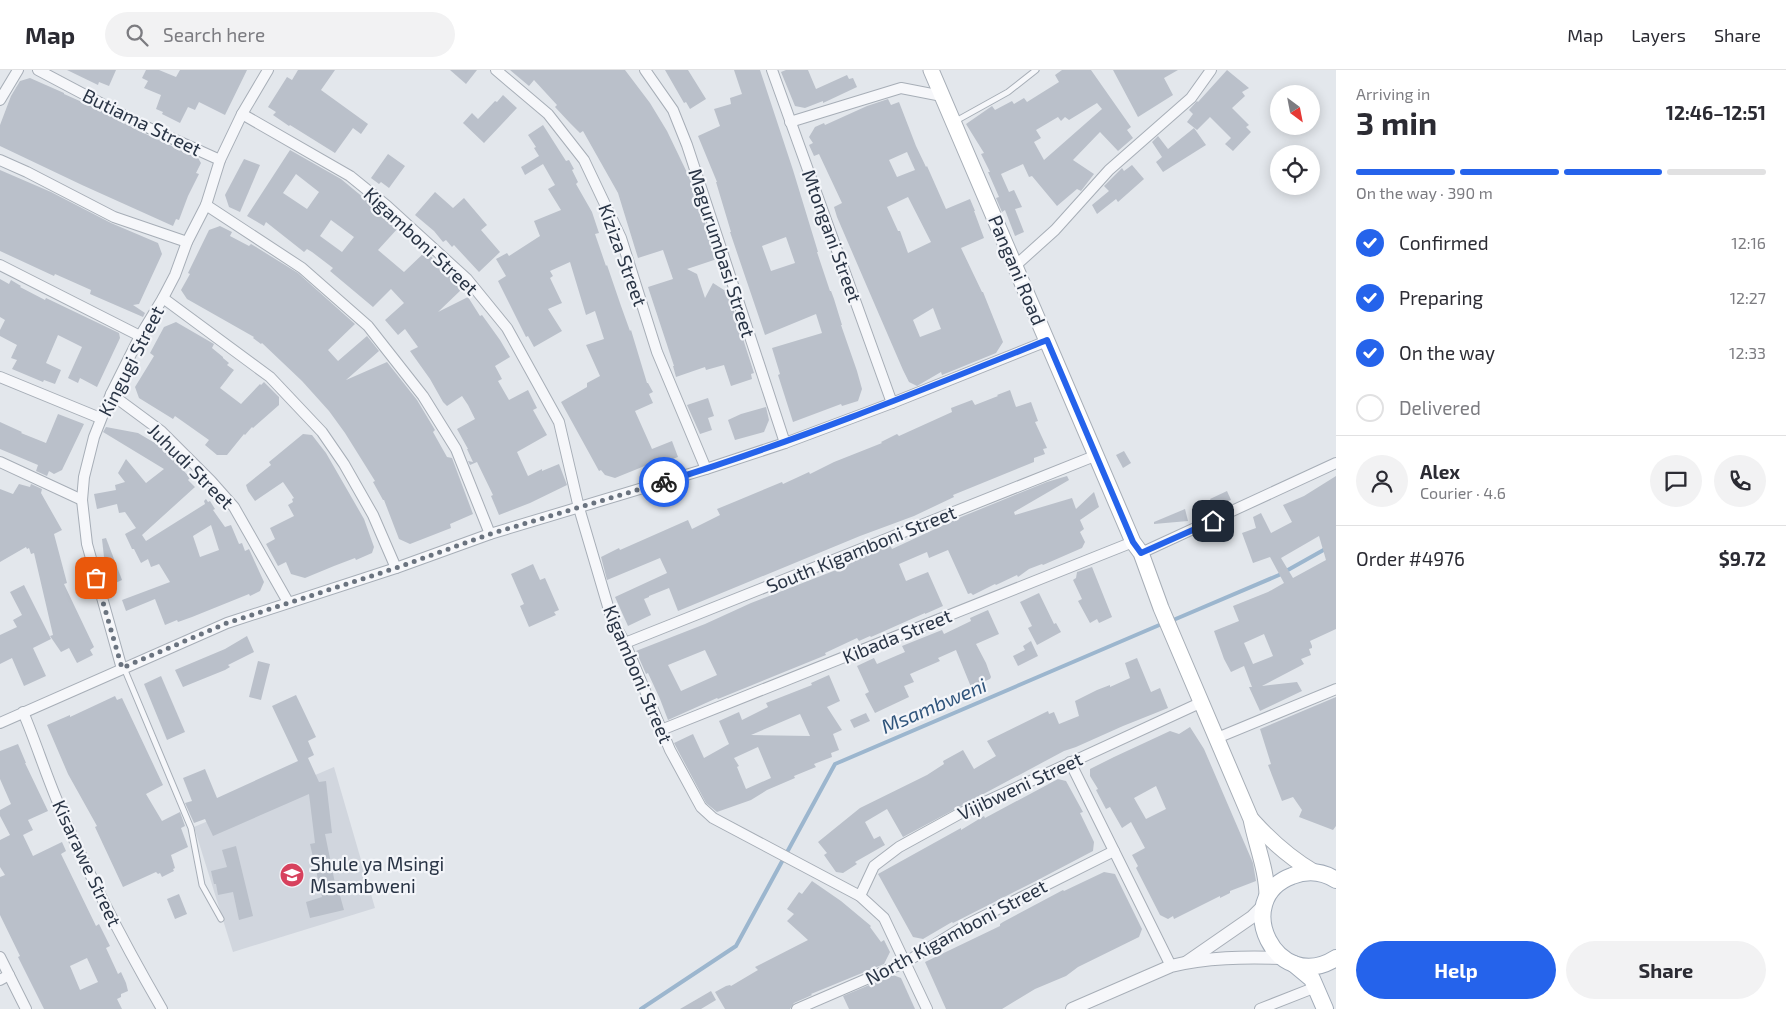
<!DOCTYPE html>
<meta charset="utf-8">
<style>
:root{--surface:#fff;--page:#f2f2f3;--text:#2b2b33;--muted:#7c7c81;--line:#e1e1e2;--accent:#2563eb}
body{margin:0;font-family:"Exo 2",sans-serif;background:var(--page);color:var(--text);height:100vh;display:flex;flex-direction:column;font-size:19px;white-space:nowrap}
*{box-sizing:border-box;margin:0}
p{font-size:16px;color:var(--muted)}
.icon{flex:none;width:28px;height:28px;fill:none;stroke:currentColor;stroke-width:2;stroke-linecap:round;stroke-linejoin:round}
.map{position:relative;flex:1;overflow:hidden}
.details{display:flex;flex-direction:column;background:var(--surface);width:450px}
.details>*{flex:none}
.needle{width:32px;rotate:148deg}
.fabs{position:absolute;left:1270px;top:15px;display:grid;gap:10px}
.fabs a{display:grid;place-items:center;width:50px;height:50px;border-radius:50%;background:var(--surface);box-shadow:0 2px 12px #0003;font-size:25px}
.pin{position:absolute;display:grid;place-items:center;width:42px;height:42px;color:#fff;margin:-21px;border-radius:10px;box-shadow:0 2px 8px #0006}
.courier{position:absolute;display:grid;place-items:center;width:50px;height:50px;margin:-25px;border:4px solid #2563eb;border-radius:50%;background:#fff;color:#222;box-shadow:0 1px 6px #0007}
.headline em{font-style:normal;font-weight:700}
.headline div{display:flex;flex-direction:column-reverse}
.headline{display:flex;align-items:center;justify-content:space-between;height:85px;padding:0 20px}
h1{font-size:32px;font-weight:700;line-height:38px}
.bar{display:grid;grid-template-columns:repeat(4,1fr);gap:8px 5px;align-content:center;height:60px;padding:0 20px}
.bar i{height:6px;border-radius:4px;background:var(--line)}
.bar .current{background:var(--accent)}
.bar p{grid-column:span 4}
.line{display:flex;align-items:center;gap:12px;padding:0 20px;border-top:1px solid var(--line)}
.line div{flex:1}
.round{display:grid;place-items:center;flex:none;width:52px;height:52px;border-radius:26px;background:var(--page)}
ol{padding:0 20px;list-style:none}
li{display:flex;align-items:center;gap:15px;height:55px}
li p{margin-inline-start:auto}
li .icon{padding:5px;border-radius:50%;background:var(--accent);color:#fff;stroke-width:4}
li:last-child{color:var(--muted)}
li i{width:28px;height:28px;border:2px solid var(--line);border-radius:50%}
.cta{display:flex;gap:10px;margin-top:auto;padding:10px 20px}
.cta a{flex:1;height:58px;border-radius:30px;background:var(--accent);color:#fff;font-size:20px;font-weight:700;line-height:58px;text-align:center}
.cta a+a{background:var(--page);color:var(--text)}
header{display:flex;align-items:center;gap:30px;box-sizing:border-box;height:70px;padding:0 25px;background:var(--surface);border-bottom:1px solid var(--line)}
header strong{font-size:24px}
nav{display:flex;gap:28px;margin-inline-start:auto;font-size:18px}
.search{width:350px;height:45px;background:var(--page);display:flex;align-items:center;gap:12px;box-sizing:border-box;padding:0 18px;border-radius:28px;color:var(--muted);font-size:19px}
main{display:flex;flex:1;min-height:0}
.map>svg:first-child{display:block}
</style>
<header>
<strong>Map</strong>
<div class="search"><svg class="icon" aria-label="search" viewBox="0 0 24 24"><circle cx="10" cy="10" r="6"/><path d="M15 15l6 6"/></svg>Search here</div>
<nav><a>Map</a><a>Layers</a><a>Share</a></nav>
</header>
<main>
<div class="map">
<svg width="1336" height="939" viewBox="0 0 1336 939">
<rect width="100%" height="100%" fill="#e3e7ec"/>
<path fill="#d1d6de" d="M334 697 375 838 233 882 194 757Z"/>
<g fill="none" stroke-linecap="round" stroke-linejoin="round">
<g stroke="#9cb6ce" stroke-width="4">
<path d="M1171 551 1279 505 1336 473"/>
<path d="M641 939 736 876 835 694 1164 553"/>
</g>
</g>
<g fill="#bac0ca" fill-rule="evenodd">
<path d="M67 0H116L109 16 99 12 98 15Z"/>
<path d="M146 0H159L176 7 180 0H247L225 45 199 32 195 40 188 37 180 53 162 44 163 42 156 39 161 25 144 18 148 11 142 8Z"/>
<path d="M298 0H335L321 20 368 54 361 64 353 58 335 83 290 55 289 56 273 45 276 42 268 37 287 7 292 10Z"/>
<path d="M450 0H477L466 14Z"/>
<path d="M510 0H625L650 33 667 61 692 113 693 117 692 118 701 147 703 146 717 189 687 199 697 204 705 228 713 213 724 220 727 219 754 303 751 304 752 309 731 316 724 295 706 300 705 297 676 307 673 296H674L648 217 673 209 663 180 638 188 618 123 583 61 580 63 569 52 555 37 557 35 534 10 529 16Z"/>
<path d="M665 0H688L706 29 690 39 686 32 684 33Z"/>
<path d="M734 0H760L793 100 818 182H817L830 221H831L834 229 842 255H841L857 301 862 319 858 331 842 336 841 334 793 352 778 305 780 304 772 278 822 263 816 244 765 265 730 162H731L716 112H717L698 66 720 56 714 39 731 34 730 28 742 24ZM786 167 795 193 771 201 762 176Z"/>
<path d="M786 0H808L816 19 847 5 849 9 853 8 857 17 823 33V31L805 38 795 36 781 2Z"/>
<path d="M1062 0H1091L1131 57 1127 60 1133 68 1118 81 1100 62 1073 90 1094 104 1081 121 1077 119 1057 136 1032 106 1029 107 1023 94 1001 104 1009 122 1014 120 1022 137 1015 139 1024 162 1015 166 1005 140 1002 142 996 128 999 127 988 102H990L981 84 984 83 966 54 992 36 995 40 1012 31 1014 34 1024 28 1027 32 1059 12 1055 5ZM1097 33 1102 39 1044 90 1034 72 1041 68 1036 60 1058 47 1061 51 1065 47 1069 50Z"/>
<path d="M1113 0H1178L1164 8 1173 25 1138 47Z"/>
<path d="M1227 0 1249 18 1242 22 1245 26 1232 38 1249 55 1246 57 1251 62 1233 81 1225 74 1231 68 1210 47 1197 60 1187 52 1193 44 1189 40 1197 31 1198 32Z"/>
<path d="M30 8 64 23V24L100 40 137 60 198 88 201 93 196 103 199 104 188 126 179 150 176 149 173 156 82 115 0 76V55L11 26 20 11Z"/>
<path d="M503 25 517 38 484 73 463 53 472 43 478 49 495 31 497 32Z"/>
<path d="M888 29 891 35 899 32 916 76 926 97 927 96 946 139 970 129 975 141H974L984 168 961 178 982 222H983L1003 272 996 283 942 305 941 302 917 316 909 312 903 300 837 147 834 137 842 133 819 84 814 86 809 75 813 73 809 67 815 57 824 53 825 55 867 36ZM907 82 915 100 897 107 889 90ZM908 127 931 172 908 183 900 161H898L887 137ZM933 238 941 259 920 267 913 250Z"/>
<path d="M543 55 566 91 569 90 574 99 572 100 578 112 576 114 592 142 599 163 595 164 606 196 607 195 621 236 630 261 631 260 647 313H648L653 322 649 324 653 333 635 341 652 379 672 371 678 387 653 396 652 393 615 408 605 405 601 400 599 401 561 332 587 317V313L600 306 586 275 604 269 595 241 586 245 570 192 550 201 553 206 550 208 562 233 548 239 562 261 534 277 528 266 526 267 498 211 506 206 496 189 507 183 509 186 540 166 534 151 561 140 548 119 555 115 543 94 525 105 521 97 539 86 534 78 536 77 528 65Z"/>
<path d="M1194 58 1206 75 1163 102 1156 92 1162 87 1152 72 1158 66 1168 79Z"/>
<path d="M290 80 341 109 399 157 378 180 404 202 426 181 462 219 438 242 468 227 480 246 482 245 500 270 510 287 495 296 502 309 498 311 509 330 528 320 537 338 533 340 547 365 517 382 528 406 542 399V401L559 394 567 415 530 433 499 445 491 426 493 425 477 392 470 395 468 391 473 392 467 379H468L457 359 475 349 468 335 462 326 447 336 443 332 430 309 410 281 418 277 405 259 398 265 385 250 404 233 391 219 373 237 330 201 333 198 312 182 307 179 304 182 266 152 264 156 247 146ZM296 104 319 122 307 139 283 123ZM331 150 354 167 342 182 320 166Z"/>
<path d="M388 84 405 96 389 118 381 112 379 114 371 108Z"/>
<path d="M244 89 260 95 240 142 229 137 225 125Z"/>
<path d="M1132 95 1144 109 1118 132 1116 129 1097 144 1092 135 1109 121 1104 116 1122 98 1124 101Z"/>
<path d="M0 100 51 122 111 153 158 173 162 184 139 234 133 235 145 243 143 247 90 224 91 220 55 204 54 206 0 181Z"/>
<path d="M435 122 453 138 464 128 487 155 481 160 500 182 479 202 454 175 452 177 446 170 443 172 434 161 415 145Z"/>
<path d="M220 156 232 162 230 166 249 176 251 174 298 203 355 254 328 280 338 291 367 266 379 281 346 310 387 292 417 330 435 360 433 362 447 387 452 388 473 444 450 454 451 458 410 474 399 469 384 430H383L373 412 375 411 345 363 329 341 302 311 262 273 261 274 253 268 254 267 187 229 181 220 190 204 188 203 209 160Z"/>
<path d="M0 209 9 214 11 210 21 216 20 217 45 230 46 228 119 263 120 268 97 317 80 308 78 313 68 308 82 277 58 265 46 293 61 300 55 314 44 310 43 312 12 299 17 290 11 288 17 275 0 266V260L5 250 0 247Z"/>
<path d="M176 252 214 274 212 278 223 287V288L229 293 227 295 234 300 220 318 241 334 260 314 261 315 264 312 279 327V335L253 358 252 357 245 365 244 364 227 385H217L205 375 209 370 175 346 173 349 139 328 135 317 154 286 150 283 164 257Z"/>
<path d="M1010 320 1016 337 1031 332 1038 351 1035 352 1047 378 1043 379 1045 384 1034 388V392L953 425 954 427 914 446 860 466 678 541 669 518 649 526V527L644 529 651 545 628 556 615 527 667 503 660 488 607 510 601 487 619 478 620 480 688 450 692 459 720 445 717 439 734 432 782 412 783 414 809 402 810 404 834 392 882 373 881 372 897 364 899 366 952 342 951 338 972 330 975 335 998 326 997 325Z"/>
<path d="M708 328 714 346 708 348 712 360 700 364 687 335Z"/>
<path d="M766 337 769 350 764 362 735 370 728 350 741 344Z"/>
<path d="M58 344 84 354 62 400 54 404 49 401 47 406 36 401 38 395 0 379V352L22 362 21 363 46 373Z"/>
<path d="M106 357 138 363 165 379 190 408 188 410 195 417 142 465 146 471 205 434 204 431 206 429 208 432 210 431 215 439 213 440 225 457 231 455 239 474 242 473 245 481 249 479 264 512 260 521 250 526 249 524 192 547 178 552 177 550 165 555 155 529 126 541 122 530 170 512 159 494 151 497 148 489 141 493 134 479H132L125 464 136 458 125 442 119 443 117 434 97 439 94 424 116 420 115 415 125 412 118 403 126 389 146 413 164 399 103 362ZM211 455 219 480 200 487 193 466Z"/>
<path d="M303 364 312 365 326 383 364 449 374 477 372 483 356 490 355 488 334 496 305 508 291 504 286 492 278 496 266 474 275 469 270 458 294 446 288 435 293 432 292 429 294 428 283 412 255 431 248 421 246 415 271 395 269 392Z"/>
<path d="M1124 381 1131 393 1123 398 1116 385Z"/>
<path d="M1067 406 1069 410 1014 442 1015 445 1072 428 1076 439 1094 422 1099 437 1080 450 1084 459 1080 462 1085 472 1082 478 1043 495 1042 494 1029 499 1018 507 1017 505 996 515 995 514 973 525 971 523 968 524 948 480 929 488 927 482 899 494 906 511 928 502 943 536 925 544V543L871 567 870 566 859 571 857 568 825 583 826 585 718 629 717 628 668 650 660 629 648 603 646 604 636 581 705 554 751 533 849 495 848 494 865 485 890 475 892 479 961 447 1047 412ZM705 580 717 605 681 621 668 595Z"/>
<path d="M1336 406V559L1310 571 1312 576V578L1309 579 1311 585 1301 589 1304 594 1262 616 1297 612 1302 621 1260 641 1249 617H1252L1244 596 1231 602 1224 589 1214 561 1239 551 1233 536 1268 522 1284 513 1270 487 1253 493 1242 463 1256 458 1253 447 1261 443 1271 463 1292 452 1283 435 1304 426ZM1319 466 1326 490 1293 508 1281 488ZM1264 564 1273 586 1253 594 1244 573Z"/>
<path d="M19 414 30 417 31 414 42 419 41 423 62 460 54 464 67 513 64 514 94 577 90 580 93 585 77 593 69 578 61 582 50 566 53 565 34 483 31 484 29 478 27 479 26 477 0 492V419L13 424Z"/>
<path d="M1227 421 1231 430 1215 437 1210 429Z"/>
<path d="M1185 439 1188 451 1154 454V452Z"/>
<path d="M106 468 122 510 111 515 106 505 102 469Z"/>
<path d="M533 494 540 510 545 508 559 540 554 542 556 545 529 557 520 536 524 534 511 504Z"/>
<path d="M1092 497 1112 547 1099 553 1097 549 1090 553 1078 531 1082 529 1073 510 1076 508 1077 502Z"/>
<path d="M24 515 51 569 33 578 46 606 24 616 12 588 0 594V565L17 557 13 550 22 545 10 522Z"/>
<path d="M1039 523 1054 554 1056 553 1061 562 1037 575 1028 558 1032 556 1020 532Z"/>
<path d="M988 540 999 564 976 574 986 593 991 607 990 609 971 617 956 580 938 588 940 591 910 604 914 612 904 616 909 627 875 643 865 624 869 622 857 596 874 588 877 594 905 582 902 576 942 560 944 564 971 551 970 548Z"/>
<path d="M247 566 254 582 228 595 230 597 225 600 183 617 175 600 225 579Z"/>
<path d="M1031 571 1038 586 1018 596 1013 586 1025 580 1023 576Z"/>
<path d="M1137 588 1151 622 1160 618 1168 638 1123 656 1076 677 1064 681 903 767 887 739 865 752 874 769 880 766 885 775 855 792 857 794 843 803 836 802 824 785 827 783 818 772 860 738 927 705 944 694 943 691 963 680 974 699 996 686 987 671 1048 641 1049 644 1054 642 1059 654 1079 646 1075 631 1097 620 1110 615V617L1130 608 1125 593Z"/>
<path d="M258 591 270 594 261 630 249 627Z"/>
<path d="M829 605 840 631 827 637 842 660 833 664 839 680 831 683 832 687 814 694 816 697 794 706 795 708 767 720 751 730 717 742 706 733 674 673 693 664 704 688 729 674 719 651 739 642 742 650 768 637 766 633 812 615 811 613ZM800 644 810 666 751 665ZM758 677 771 708 746 719 737 697 739 696 734 688Z"/>
<path d="M161 606 185 662 167 670 144 614Z"/>
<path d="M296 625 316 667 308 671 314 685 308 688 319 712 326 711 332 763 325 764 337 823 339 822 344 840 310 848 306 832 322 827 310 774 315 773 309 724 213 766 205 749 194 753 185 733 192 731 183 708 205 699 217 728 298 691 272 636Z"/>
<path d="M115 626 117 630 122 628 163 715 146 724 162 751 180 742 185 756 181 758 188 777 171 785 175 798 173 799 174 801 162 807 160 803 158 804 156 802 123 817 95 757 97 756 68 704 47 655 70 645V647Z"/>
<path d="M1336 627V756L1333 760 1299 747 1302 740 1293 727 1282 731 1268 695 1271 694 1260 659Z"/>
<path d="M866 643 870 651 854 658 850 650Z"/>
<path d="M1190 657 1204 679 1253 793 1256 811 1230 821V823L1220 828V826L1174 849 1173 846 1168 849 1160 845 1136 798 1138 796 1132 785 1145 778 1131 752 1122 758 1110 737 1106 739 1096 720 1098 719 1090 706V699L1114 687 1170 661 1179 664ZM1156 716 1166 739 1146 749 1134 728Z"/>
<path d="M18 674 26 693H25L48 741 28 750 33 760 23 765 33 786 62 772 66 781 61 784 96 856 99 854 110 876 106 878 118 904 121 902 126 913 128 921 121 924V927L117 929 122 939H44L18 887 20 886 0 845V807L5 805 0 797V770L10 765 0 746V740L11 734 0 709V681ZM87 888 98 912 80 920 70 896Z"/>
<path d="M1058 709 1066 711 1083 742 1080 743 1094 772 1093 781 1034 812 953 853 952 852 923 869 913 867 878 804 961 758V760L984 746 985 748Z"/>
<path d="M236 776 253 846 239 850 233 822 218 825 216 814H214L211 801 227 797 222 780Z"/>
<path d="M1104 802 1115 804 1142 859 1139 867 1078 897 1066 906 1035 919 1002 939H946L925 892 1000 856V854L1003 852 1063 820 1064 821Z"/>
<path d="M812 811 841 831 871 856 870 857 881 872 884 870 890 882 884 894 811 924 812 925 794 933 790 939H725L715 922 726 916 730 915 731 916 758 900 755 897 808 870 787 851 794 844 787 839 799 822 802 824Z"/>
<path d="M179 824 187 844 175 849 167 829Z"/>
<path d="M893 905 901 908 915 939H849L843 926Z"/>
<path d="M711 921 716 930 701 939H680Z"/>
</g>
<g fill="none" stroke-linecap="round" stroke-linejoin="round">
<defs>
<g id="service">
<path d="M954 52 1008 22 1036 0"/>
<path d="M124 598 191 758 202 815 221 849"/>
</g>
<g id="minor">
<path d="M38 0 140 54 220 90"/>
<path d="M496 0 548 44 584 90 621 168 657 282 706 399"/>
<path d="M645 0 673 40 687 75 785 373"/>
<path d="M772 0 892 333"/>
<path d="M0 30 18 0"/>
<path d="M242 44 350 106 387 136 467 209 507 258 559 352 579 438 612 550 625 573 670 680 701 737 713 748 860 826 884 848 927 939"/>
<path d="M790 52 901 18 942 26"/>
<path d="M0 90 27 102 114 147 187 172"/>
<path d="M206 135 302 198 368 256 423 326 456 379 490 464"/>
<path d="M0 195 140 266"/>
<path d="M1015 196 1055 160 1109 100 1191 28 1211 0"/>
<path d="M163 228 270 307 322 362 344 394 373 445 396 498"/>
<path d="M0 307 100 348"/>
<path d="M111 324 161 361 211 411 234 437 288 532"/>
<path d="M0 392 82 430"/>
<path d="M1141 483 1336 393"/>
<path d="M625 573 1097 385"/>
<path d="M122 599 87 474 82 430 84 407 94 367 111 324 140 266 163 228 175 205 187 172 206 135 220 90 242 44 268 0"/>
<path d="M23 642C35 670 44 699 56 728 86 801 122 870 162 939"/>
<path d="M0 653 227 553 396 498 490 464 706 399 785 373 892 333 1047 271"/>
<path d="M661 660 1133 472"/>
<path d="M1217 668 1336 619"/>
<path d="M1070 692 1171 896"/>
<path d="M860 826 874 796 899 777 959 744 1202 632"/>
<path d="M0 887 26 939"/>
<path d="M0 910 9 905"/>
<path d="M797 939 906 892 968 854 1114 781"/>
<path d="M1260 939 1316 917"/>
</g>
<g id="tertiary">
<path d="M1187 892 1252 847 1264 835"/>
<path d="M1072 939 1171 896C1206 887 1245 887 1282 888"/>
</g>
<g id="secondary">
<path d="M931 0 1133 472 1141 483 1161 538 1251 749C1256 775 1267 800 1267 827"/>
<path d="M1252 750C1270 770 1290 788 1314 802"/>
</g>
<g id="primary">
<path d="M1336 810C1322 801 1307 800 1292 806 1230 829 1276 926 1336 888"/>
<path d="M1294 894 1312 909 1325 939"/>
</g>
</defs>
<use href="#service" stroke="#a7aeb7" stroke-width="7"/>
<use href="#minor" stroke="#a7aeb7" stroke-width="12"/>
<use href="#tertiary" stroke="#a7aeb7" stroke-width="14"/>
<use href="#secondary" stroke="#a7aeb7" stroke-width="17"/>
<use href="#primary" stroke="#a1abb8" stroke-width="18"/>
<use href="#service" stroke="#f6f7fa" stroke-width="5"/>
<use href="#minor" stroke="#f6f7fa" stroke-width="10"/>
<use href="#tertiary" stroke="#f6f7fa" stroke-width="12"/>
<use href="#secondary" stroke="#fff" stroke-width="15"/>
<use href="#primary" stroke="#fff" stroke-width="16"/>
</g>
<g fill="none" stroke-linecap="round" stroke-linejoin="round">
<path stroke="#6a737f" stroke-width="5" stroke-dasharray="0 9" d="M96 508 122 598 227 553 396 498 490 464 664 412"/>
<path stroke="#2563eb" stroke-width="6" d="M664 412C794 372 920 321 1047 270L1133 472 1141 483 1213 451"/>
</g>
<defs>
<symbol id="school-disc" viewBox="-11 -11 22 22"><circle r="9.5" fill="#d7415d" stroke="#f3f5f9"/><path d="M0-5L7-2L0 1L-7-2ZM-4 1L0 2.5L4 1V4Q0 6-4 4Z" fill="#fff"/></symbol>
</defs>
<g fill-rule="evenodd">
<use href="#school-disc" x="278" y="791" width="28" height="28"/>
</g>
<g text-anchor="middle" stroke-width="4.5" stroke-linejoin="round" paint-order="stroke">
<g font-size="19" fill="#293445" stroke="#f3f5f9">
<text transform="translate(142 52) rotate(26)" y="7">Butiama Street</text>
<text transform="translate(832 166) rotate(70)" y="7">Mtongani Street</text>
<text transform="translate(421 171) rotate(43)" y="7">Kigamboni Street</text>
<text transform="translate(722 183) rotate(72)" y="7">Magurumbasi Street</text>
<text transform="translate(623 185) rotate(70)" y="7">Kiziza Street</text>
<text transform="translate(1017 200) rotate(67)" y="7">Pangani Road</text>
<text transform="translate(131 291) rotate(-63)" y="7">Kingugi Street</text>
<text transform="translate(191 396) rotate(45)" y="7">Juhudi Street</text>
<text transform="translate(861 479) rotate(-22)" y="7">South Kigamboni Street</text>
<text transform="translate(897 566) rotate(-22)" y="7">Kibada Street</text>
<text transform="translate(638 604) rotate(67)" y="7">Kigamboni Street</text>
<text transform="translate(1020 716) rotate(-25)" y="7">Vijibweni Street</text>
<text transform="translate(87 793) rotate(65)" y="7">Kisarawe Street</text>
<text transform="translate(956 862) rotate(-28)" y="7">North Kigamboni Street</text>
</g>
<g font-size="19" fill="#293445" stroke="#f3f5f9" text-anchor="start">
<text x="310" y="801">Shule ya Msingi<tspan x="310" dy="22">Msambweni</tspan></text>
</g>
<g font-size="20" font-style="italic" fill="#30557c" stroke="#f3f5f9">
<text transform="translate(934 636) rotate(-23)" y="7">Msambweni</text>
</g>
</g>
</svg>
<div class="fabs">
<a><svg class="needle" viewBox="-14 -14 28 28"><path d="M0-13l5 13h-10z" fill="#e53935"/><path d="M0 13l5-13h-10z" fill="#7c7c81"/></svg></a>
<a><svg class="icon" aria-label="locate" viewBox="0 0 24 24"><circle cx="12" cy="12" r="6"/><path d="M12 2v4M12 18v4M2 12h4M18 12h4"/></svg></a>
</div>
<div class="pin" style="left:96px;top:508px;background:#ea580c"><svg class="icon" aria-label="bag" viewBox="0 0 24 24"><path d="M5 8h14l-1 12H6zM9 8a3 3 0 0 1 6 0"/></svg></div>
<div class="pin" style="left:1213px;top:451px;background:#1f2937"><svg class="icon" aria-label="home" viewBox="0 0 24 24"><path d="M3 11l9-7 9 7M6 9v11h12V9"/></svg></div>
<div class="courier" style="left:664px;top:412px"><svg class="icon" aria-label="bike" viewBox="0 0 24 24"><circle cx="6" cy="16" r="4"/><circle cx="18" cy="16" r="4"/><path d="M6 16l4-8h5l3 8M10 8l3 8H6M13 5h3"/></svg></div>
</div>
<section class="details">
<div class="headline"><div><h1>3 min</h1><p>Arriving in</p></div><em>12:46–12:51</em></div>
<div class="bar"><i class="current"></i><i class="current"></i><i class="current"></i><i></i><p>On the way · 390 m</p></div>
<ol>
<li><svg class="icon" aria-label="check" viewBox="0 0 24 24"><path d="M5 12l5 5 9-10"/></svg>Confirmed<p>12:16</p></li>
<li><svg class="icon" aria-label="check" viewBox="0 0 24 24"><path d="M5 12l5 5 9-10"/></svg>Preparing<p>12:27</p></li>
<li><svg class="icon" aria-label="check" viewBox="0 0 24 24"><path d="M5 12l5 5 9-10"/></svg>On the way<p>12:33</p></li>
<li><i></i>Delivered</li>
</ol>
<div class="line" style="height:90px"><a class="round"><svg class="icon" aria-label="person" viewBox="0 0 24 24"><circle cx="12" cy="8" r="4"/><path d="M4 21q1-7 8-7t8 7"/></svg></a><div><b>Alex</b><p>Courier · 4.6</p></div><a class="round"><svg class="icon" aria-label="chat" viewBox="0 0 24 24"><path d="M4 5h16v11H9l-5 4z"/></svg></a><a class="round"><svg class="icon" aria-label="phone" viewBox="0 0 24 24"><path d="M5 4h4l2 5-3 2q2 4 5 5l2-3 5 2v4C11 20 4 13 5 4z"/></svg></a></div>
<div class="line" style="height:65px"><div>Order #4976</div><b>$9.72</b></div>
<div class="cta"><a>Help</a><a>Share</a></div>
</section>
</main>
